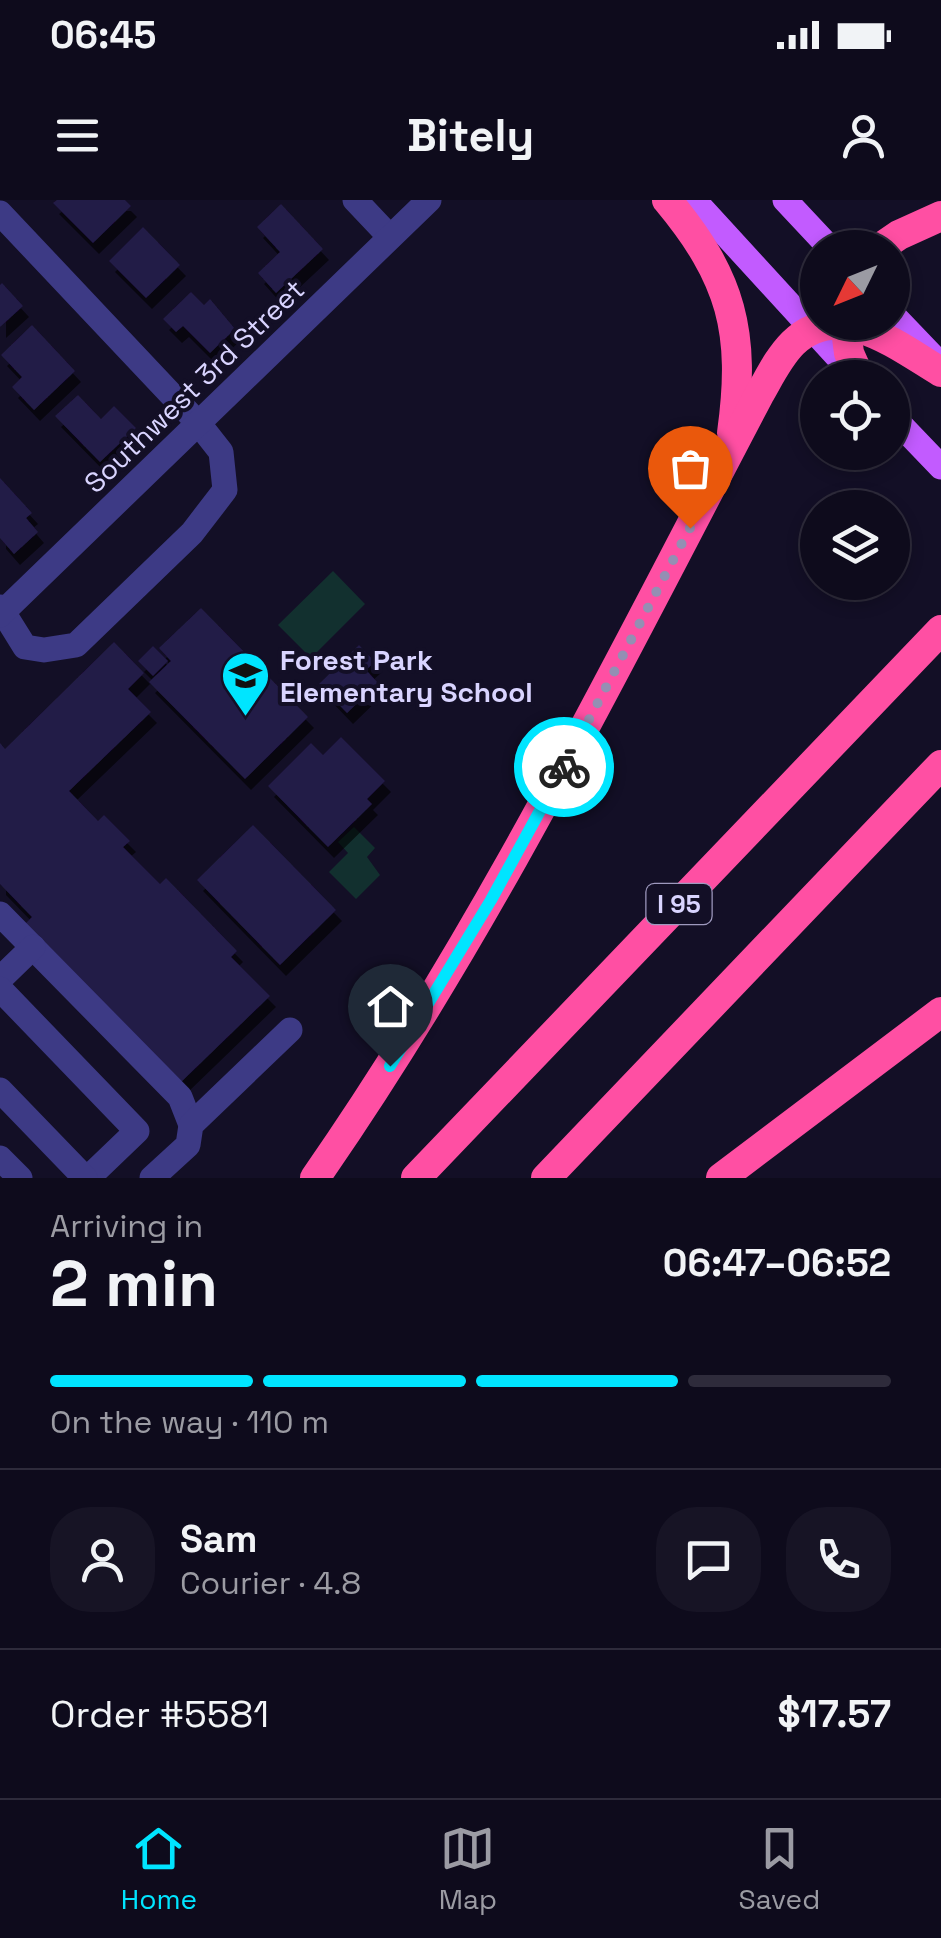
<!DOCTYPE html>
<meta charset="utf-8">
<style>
:root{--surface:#0e0b1c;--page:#171425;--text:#f1f3f6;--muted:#9b9ba3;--line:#2e2b3b;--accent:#00e5ff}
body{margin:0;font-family:"Space Grotesk",sans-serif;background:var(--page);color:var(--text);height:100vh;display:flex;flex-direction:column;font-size:38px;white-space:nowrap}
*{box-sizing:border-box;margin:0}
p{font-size:32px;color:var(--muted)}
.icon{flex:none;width:55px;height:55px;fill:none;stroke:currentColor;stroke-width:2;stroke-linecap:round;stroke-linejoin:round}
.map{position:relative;height:978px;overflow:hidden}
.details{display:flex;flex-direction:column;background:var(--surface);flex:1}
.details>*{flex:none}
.needle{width:65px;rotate:227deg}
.fabs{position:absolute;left:800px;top:30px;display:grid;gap:20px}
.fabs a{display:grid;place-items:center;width:110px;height:110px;border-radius:50%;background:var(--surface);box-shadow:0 5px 15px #0003,0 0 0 2px var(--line);font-size:50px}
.pin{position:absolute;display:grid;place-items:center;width:85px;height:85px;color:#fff;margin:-102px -42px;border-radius:50% 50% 50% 0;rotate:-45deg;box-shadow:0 0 10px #0007}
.pin .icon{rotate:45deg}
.courier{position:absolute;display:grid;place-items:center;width:100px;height:100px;margin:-50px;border:8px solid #00e5ff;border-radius:50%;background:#fff;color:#222;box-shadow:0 2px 12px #0007}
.overview em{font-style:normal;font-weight:700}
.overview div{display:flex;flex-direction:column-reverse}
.overview{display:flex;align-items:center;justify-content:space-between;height:170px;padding:0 50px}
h1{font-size:65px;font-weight:700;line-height:75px}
.bar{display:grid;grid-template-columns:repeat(4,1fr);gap:15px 10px;align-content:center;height:120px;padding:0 50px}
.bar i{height:12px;border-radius:8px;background:var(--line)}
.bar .active{background:var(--accent)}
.bar p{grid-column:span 4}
.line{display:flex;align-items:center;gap:25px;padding:0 50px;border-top:2px solid var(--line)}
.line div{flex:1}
.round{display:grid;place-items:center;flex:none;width:105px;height:105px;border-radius:40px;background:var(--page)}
.status{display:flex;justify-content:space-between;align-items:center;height:70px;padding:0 50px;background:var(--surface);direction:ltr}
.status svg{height:28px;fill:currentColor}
header{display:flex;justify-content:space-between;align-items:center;height:130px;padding:0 50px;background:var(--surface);font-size:45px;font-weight:700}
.menu{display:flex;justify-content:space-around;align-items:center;height:140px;border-top:2px solid var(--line);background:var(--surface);font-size:28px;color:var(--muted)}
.menu a{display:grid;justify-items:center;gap:5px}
.menu .active{color:var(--accent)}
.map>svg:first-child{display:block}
</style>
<div class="status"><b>06:45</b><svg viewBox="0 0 49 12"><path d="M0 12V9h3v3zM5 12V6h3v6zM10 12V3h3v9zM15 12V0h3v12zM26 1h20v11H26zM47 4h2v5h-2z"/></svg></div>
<header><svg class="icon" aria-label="menu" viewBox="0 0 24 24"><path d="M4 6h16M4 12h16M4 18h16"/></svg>Bitely<svg class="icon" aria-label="person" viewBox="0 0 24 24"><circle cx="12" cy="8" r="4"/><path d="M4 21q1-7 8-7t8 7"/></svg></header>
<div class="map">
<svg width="941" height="978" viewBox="0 0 941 978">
<defs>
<filter id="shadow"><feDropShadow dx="6" dy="11" stdDeviation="0" flood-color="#0009"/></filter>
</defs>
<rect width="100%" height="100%" fill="#130f26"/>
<g fill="#12302f">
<path d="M333 371 365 404 311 458 278 425Z"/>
<path d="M354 627 375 648 367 657 380 675 356 699 329 672 348 653 338 642Z"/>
</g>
<g fill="#241b47" filter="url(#shadow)">
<path d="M57 0H125L131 6 93 43 53 3Z"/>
<path d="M281 4 323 49 276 93 258 73 280 52 257 27Z"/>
<path d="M143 27 180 65 146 98 109 61Z"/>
<path d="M2 83 23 106 0 127V85Z"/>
<path d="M191 92 204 105 210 99 235 129 210 153 183 126 176 132 163 119Z"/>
<path d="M32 125 75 171 34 210 12 187 22 177 1 155Z"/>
<path d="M78 195 101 219 114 206 136 228 100 262 55 216Z"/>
<path d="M0 278 32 313 26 318 38 332 14 354 0 338Z"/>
<path d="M201 408 308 517 245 579 149 482 171 461 159 448Z"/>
<path d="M114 442 144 473 128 489 151 512 69 591 98 621 104 615 130 641 123 647 160 684 166 678 237 751 231 757 270 796 179 884 24 725 32 717 0 684V543L5 549Z"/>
<path d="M359 445 375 462 366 470 378 483 347 513 319 484Z"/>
<path d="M153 446 168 461 153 476 138 461Z"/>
<path d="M341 537 385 581 367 599 372 604 328 647 268 586 311 543 323 555Z"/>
<path d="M253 625 336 710 280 765 197 680Z"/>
</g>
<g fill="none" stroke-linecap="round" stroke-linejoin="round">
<g stroke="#3d3a85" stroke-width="25">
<path d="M355 0 390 37"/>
<path d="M0 13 199 224 221 252 225 290 192 333 76 445 44 450 25 447 0 407"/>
<path d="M0 415 429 0"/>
<path d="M0 714 180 897 191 925"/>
<path d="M0 779 33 747"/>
<path d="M0 789 137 931 88 978"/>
<path d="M0 890 85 978"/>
<path d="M0 958 20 978"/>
<path d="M152 978 188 945 191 925 290 830"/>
</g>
<g stroke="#c25bff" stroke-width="25">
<path d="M694 0 857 178"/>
<path d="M785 0 830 48"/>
<path d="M892 114 938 162"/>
<path d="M892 216 941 267"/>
</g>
<g stroke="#ff4fa3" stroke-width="30">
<path d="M667 0C732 78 746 132 732 233"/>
<path d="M880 48 899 35 941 16"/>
<path d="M845 122 849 153 860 178"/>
<path d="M315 978C487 731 619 461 759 195 769 178 778 158 793 143 839 98 899 147 941 172"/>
<path d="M416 978 941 430"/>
<path d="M546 978 941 565"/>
<path d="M721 978 941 812"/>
</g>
</g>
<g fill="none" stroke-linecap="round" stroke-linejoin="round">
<path stroke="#948fb3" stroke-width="10" stroke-dasharray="0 18" d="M564 567 690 328"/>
<path stroke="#00e5ff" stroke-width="12" d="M390 866 491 700 564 567"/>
</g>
<defs>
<symbol id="school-pin" viewBox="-11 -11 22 30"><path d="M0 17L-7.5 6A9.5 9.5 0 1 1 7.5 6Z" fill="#00e5ff" stroke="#130f26"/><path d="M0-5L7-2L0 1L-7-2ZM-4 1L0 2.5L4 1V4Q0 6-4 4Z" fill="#111"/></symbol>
</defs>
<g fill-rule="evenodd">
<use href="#school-pin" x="218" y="448" width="55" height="75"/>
</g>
<g text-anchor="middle" stroke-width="8" stroke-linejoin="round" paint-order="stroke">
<rect fill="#130f26" stroke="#9e99be" stroke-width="2.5" x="646.5" y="684" width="65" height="40" rx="8"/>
<g font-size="25" font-weight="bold" fill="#d9d4ff">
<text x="679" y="713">I 95</text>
</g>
<g font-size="28" fill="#d9d4ff" stroke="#130f26">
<text transform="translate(194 186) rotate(-44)" y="10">Southwest 3rd Street</text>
</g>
<g font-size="28" font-weight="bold" fill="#d9d4ff" stroke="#130f26" text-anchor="start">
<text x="280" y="470">Forest Park<tspan x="280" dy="32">Elementary School</tspan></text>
</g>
</g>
</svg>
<div class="fabs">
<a><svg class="needle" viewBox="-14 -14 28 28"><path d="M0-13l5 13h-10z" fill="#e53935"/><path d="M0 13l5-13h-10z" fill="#9b9ba3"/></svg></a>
<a><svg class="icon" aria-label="locate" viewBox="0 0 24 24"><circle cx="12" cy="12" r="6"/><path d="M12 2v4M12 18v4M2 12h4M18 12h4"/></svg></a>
<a><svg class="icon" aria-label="layers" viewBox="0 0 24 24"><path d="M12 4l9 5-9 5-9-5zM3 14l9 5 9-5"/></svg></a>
</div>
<div class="pin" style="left:690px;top:328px;background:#ea580c"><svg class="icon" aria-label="bag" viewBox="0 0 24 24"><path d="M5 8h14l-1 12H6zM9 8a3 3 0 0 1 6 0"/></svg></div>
<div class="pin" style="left:390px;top:866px;background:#1f2937"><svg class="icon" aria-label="home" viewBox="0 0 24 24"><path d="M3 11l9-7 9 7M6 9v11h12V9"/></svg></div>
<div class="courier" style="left:564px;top:567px"><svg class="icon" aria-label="bike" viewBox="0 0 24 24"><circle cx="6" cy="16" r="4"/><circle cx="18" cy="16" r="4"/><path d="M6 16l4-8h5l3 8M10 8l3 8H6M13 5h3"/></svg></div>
</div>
<section class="details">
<div class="overview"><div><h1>2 min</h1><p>Arriving in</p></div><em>06:47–06:52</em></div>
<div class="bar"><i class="active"></i><i class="active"></i><i class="active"></i><i></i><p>On the way · 110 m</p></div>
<div class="line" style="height:180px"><a class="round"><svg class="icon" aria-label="person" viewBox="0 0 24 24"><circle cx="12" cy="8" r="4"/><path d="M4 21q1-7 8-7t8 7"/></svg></a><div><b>Sam</b><p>Courier · 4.8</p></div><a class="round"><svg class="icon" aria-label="chat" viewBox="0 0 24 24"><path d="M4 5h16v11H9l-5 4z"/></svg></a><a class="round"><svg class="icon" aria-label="phone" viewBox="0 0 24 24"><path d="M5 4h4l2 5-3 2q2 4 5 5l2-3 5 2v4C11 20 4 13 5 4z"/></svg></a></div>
<div class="line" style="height:130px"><div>Order #5581</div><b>$17.57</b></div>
</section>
<nav class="menu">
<a class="active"><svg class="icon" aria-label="home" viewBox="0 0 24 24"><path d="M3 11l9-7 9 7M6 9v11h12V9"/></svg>Home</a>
<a><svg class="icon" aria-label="map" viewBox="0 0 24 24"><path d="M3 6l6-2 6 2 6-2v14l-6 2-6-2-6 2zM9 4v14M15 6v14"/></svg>Map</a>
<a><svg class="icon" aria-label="saved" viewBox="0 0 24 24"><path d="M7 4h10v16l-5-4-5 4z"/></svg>Saved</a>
</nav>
